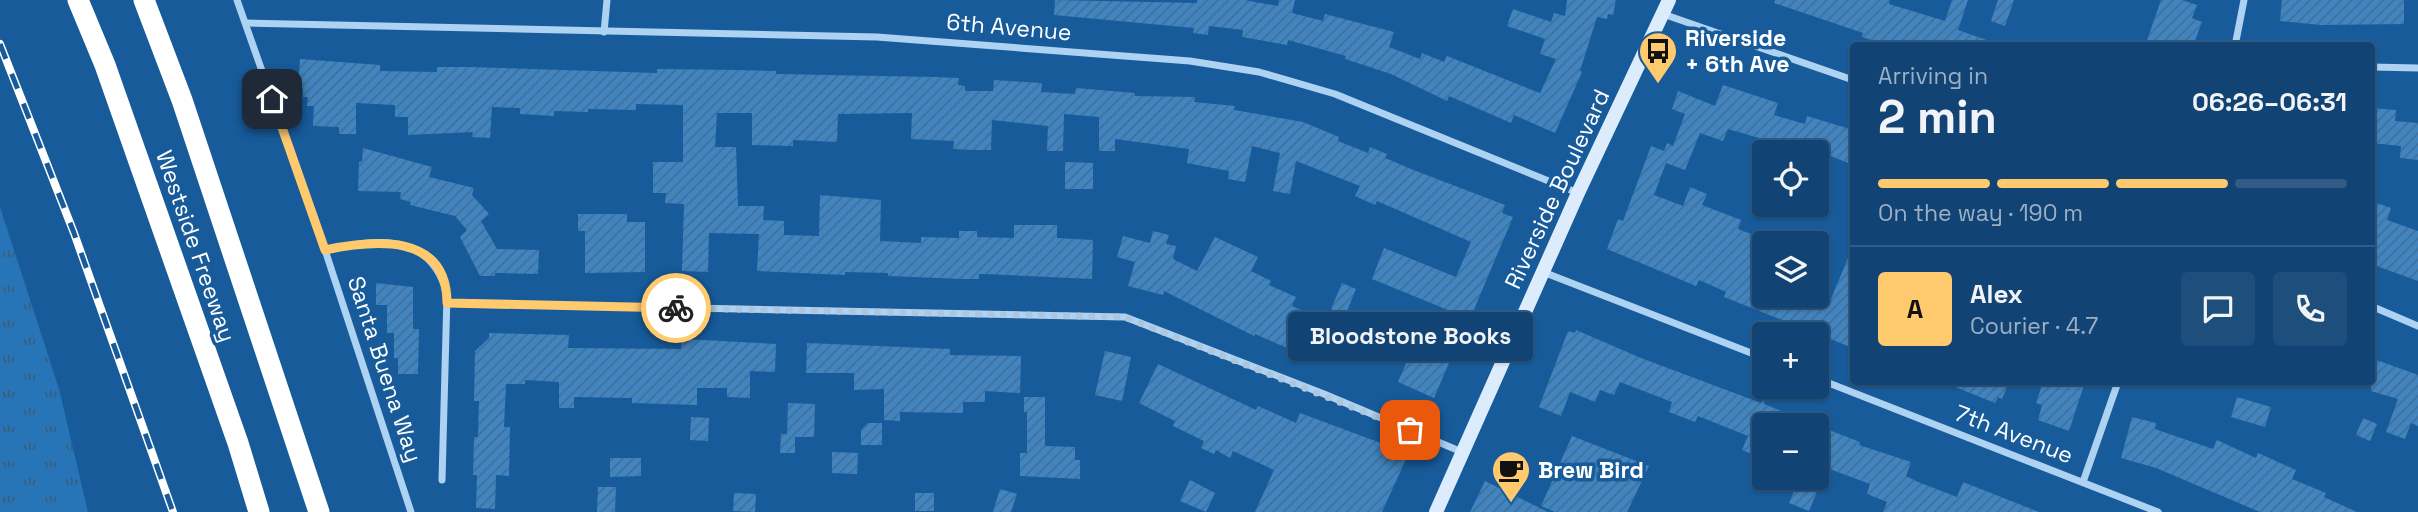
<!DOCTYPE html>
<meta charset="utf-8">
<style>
:root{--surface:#114474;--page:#1e4e7c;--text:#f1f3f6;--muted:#9cb0c5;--line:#305c86;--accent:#ffc96e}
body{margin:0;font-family:"Space Grotesk",sans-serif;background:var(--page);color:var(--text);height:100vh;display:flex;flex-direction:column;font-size:26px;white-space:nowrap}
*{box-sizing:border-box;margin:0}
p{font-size:23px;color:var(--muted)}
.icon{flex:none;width:38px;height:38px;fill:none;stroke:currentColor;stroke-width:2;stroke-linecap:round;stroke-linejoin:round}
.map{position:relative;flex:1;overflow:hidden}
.drawer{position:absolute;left:1850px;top:42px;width:525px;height:343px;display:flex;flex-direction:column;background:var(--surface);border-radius:7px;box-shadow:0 2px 5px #0004,0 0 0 2px var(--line)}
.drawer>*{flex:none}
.fabs{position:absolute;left:1752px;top:140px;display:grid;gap:14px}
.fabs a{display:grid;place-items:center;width:77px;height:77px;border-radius:7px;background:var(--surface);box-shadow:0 2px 5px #0004,0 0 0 2px var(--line);font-size:35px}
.pin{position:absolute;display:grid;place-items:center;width:60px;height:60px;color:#fff;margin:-30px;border-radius:14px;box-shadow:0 4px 10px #0006}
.courier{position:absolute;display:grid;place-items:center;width:70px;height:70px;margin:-35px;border:5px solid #ffc96e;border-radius:50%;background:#fff;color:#222;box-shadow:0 2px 9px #0007}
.bubble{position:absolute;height:49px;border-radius:7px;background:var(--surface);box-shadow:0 2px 5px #0004,0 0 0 2px var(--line);font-size:23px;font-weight:800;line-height:49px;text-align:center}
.summary em{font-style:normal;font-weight:800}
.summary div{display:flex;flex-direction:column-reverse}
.summary{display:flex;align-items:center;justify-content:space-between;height:119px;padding:0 28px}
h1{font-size:46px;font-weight:800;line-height:52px}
.bar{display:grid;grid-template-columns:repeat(4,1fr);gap:10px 7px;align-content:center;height:84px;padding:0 28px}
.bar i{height:9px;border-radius:5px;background:var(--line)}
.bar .active{background:var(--accent)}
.bar p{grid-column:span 4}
.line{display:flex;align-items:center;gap:18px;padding:0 28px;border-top:2px solid var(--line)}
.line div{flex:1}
.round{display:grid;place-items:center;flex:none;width:74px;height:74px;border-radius:7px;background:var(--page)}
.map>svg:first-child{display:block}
</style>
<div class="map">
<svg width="2418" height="512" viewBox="0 0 2418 512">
<defs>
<pattern id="grass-tufts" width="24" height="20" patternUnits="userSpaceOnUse" patternTransform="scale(1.75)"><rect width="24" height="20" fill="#2774b7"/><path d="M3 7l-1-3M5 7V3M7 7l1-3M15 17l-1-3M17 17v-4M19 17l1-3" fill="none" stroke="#3b5e7c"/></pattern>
<pattern id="building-hatch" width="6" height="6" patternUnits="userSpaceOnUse" patternTransform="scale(1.75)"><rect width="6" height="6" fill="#4085c1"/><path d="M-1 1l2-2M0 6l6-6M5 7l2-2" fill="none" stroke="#456e92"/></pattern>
</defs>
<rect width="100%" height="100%" fill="#175b9b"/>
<path fill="url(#grass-tufts)" d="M0 207 59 389 88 512H0Z"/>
<g fill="url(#building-hatch)">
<path d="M1055 0 1197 3V0H1244L1278 6 1279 0H1295L1292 13 1323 21 1325 14 1394 32 1389 47 1420 59 1422 53 1444 62 1447 56 1540 93 1556 59 1540 54 1545 39 1507 26 1513 9 1551 22 1554 13 1565 16 1567 0H1616L1613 15 1608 14 1607 19 1597 17 1580 71 1582 72 1555 133 1514 115 1511 123 1449 96 1447 101 1391 74 1345 59 1346 56 1288 40 1287 45 1242 37 1243 30 1209 26 1208 35 1193 33 1194 28 1054 15Z"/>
<path d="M1775 0H1890L1889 4 1945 21 1952 0H1968L1958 30 1995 43V46H1890L1862 37 1863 33 1774 3Z"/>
<path d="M1998 0H2014L2005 26 1991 21Z"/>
<path d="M2161 0H2182L2197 5 2192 18 2202 22 2193 46H2145Z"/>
<path d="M2282 0H2404V24L2321 25 2280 21Z"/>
<path d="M300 59 380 65V71L437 72V67H467L657 73V69L737 70 776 71V74L935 77 959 78 958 85 965 86V91H993L994 80 1042 83 1041 92 1075 94 1076 88 1135 93V96L1195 97 1194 102 1235 106 1234 110 1303 122 1339 137 1338 141 1368 153 1370 147 1387 154 1385 158 1416 171 1505 205 1502 213 1513 217 1470 319 1372 279 1384 248 1456 277 1471 242 1377 201 1375 205 1355 196 1360 186 1296 161 1290 194 1273 191 1280 153 1252 146 1245 182 1228 179 1229 171 1187 163 1189 149 1115 139V151H1099V117L1064 114 1063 151H1047L1048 126 992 120 991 150H973L953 149 954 141 911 139 912 113 838 114 837 142 793 140V146L752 145V113H717L715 147H736L738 206H764L763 220 784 221V235L819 236 820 195 881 200 880 241 921 243V237L959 238V231H977V237L1014 238V225H1057V238L1093 240 1092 279 984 274H979V279H962L888 276V273L845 272V275L757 271 759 234 709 233 708 272 682 271 684 204 665 203 666 193H653V162H683V105L636 104V110L588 109V112L554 111V116L520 114V108L492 107 490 138 472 137 473 132 408 135V117H395V105L356 103V134H339V127L313 126 314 106H307L308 97H303V88H298Z"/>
<path d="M1723 85 1778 103 1774 115 1805 124 1807 116 1853 130V165L1786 138 1784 145 1780 144 1779 147 1765 143 1766 140 1728 129 1723 141 1700 133 1685 170 1666 163 1654 195 1683 206 1690 187 1707 194 1702 205 1741 220 1738 229 1764 239V296H1824L1831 299 1853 246V348L1724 297 1726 292 1699 280 1696 286 1607 249 1618 219 1623 221 1651 146 1664 151 1667 143 1673 146 1685 114 1672 109 1678 91 1715 106Z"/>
<path d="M2371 108 2396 110 2395 121 2418 123V160L2400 158 2401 146 2371 143Z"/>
<path d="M363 148 432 167 429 177 474 188 472 195 489 214 481 221 497 249 539 250 538 274 495 273V276H480L460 237 467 230 455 216 410 205 411 202 400 199 401 192 358 191 359 162 362 161Z"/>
<path d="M1065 162 1093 163V189H1065Z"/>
<path d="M2371 201 2391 208 2387 220 2418 231V281L2371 264Z"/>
<path d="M578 214H627V222H645V272L585 273V231H578Z"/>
<path d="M1153 231 1169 235 1166 244 1176 246 1173 259 1197 271 1215 237 1258 257 1251 271 1271 281 1269 285 1296 297 1292 306 1320 318 1323 311 1337 318 1317 361 1255 334 1254 336 1164 291 1163 295 1128 286 1135 262 1117 257 1123 236 1150 243Z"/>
<path d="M376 283 413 287V329H419L418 374H398V358H394V333H387V305H376Z"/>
<path d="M1342 283 1356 289 1345 316 1331 309Z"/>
<path d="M1576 330 1641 358 1761 403 1764 398V404L1815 425H1764V459L1742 450 1748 436 1698 416 1695 422 1669 412 1672 402 1620 382 1614 395 1600 390 1595 402 1570 392 1561 416 1539 407 1568 331 1575 333Z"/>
<path d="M489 333 569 335 568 348 681 349 682 339 776 344 775 372 750 371V398L727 397V388H697V405L632 403V398L574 397V408H559V382L525 380V384H506L504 427H510L509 476 496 475 495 509 476 508 477 475H473L474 437H478L479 401H474L475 351 489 338Z"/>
<path d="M807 343 950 349V355L1021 356 1020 393 985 391V402H963V413L900 412V421L884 420V389L854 390V373H806Z"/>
<path d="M1413 347 1449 363 1434 398 1398 382Z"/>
<path d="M1105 351 1131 357 1122 401 1095 395Z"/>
<path d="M2371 358 2418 375V426L2411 423 2405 439 2386 432 2398 399 2371 391Z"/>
<path d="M1158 364 1256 410 1258 406 1296 423 1300 413 1405 452 1406 459 1382 512H1255L1274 470 1233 451 1230 458 1216 450 1214 454 1201 448 1204 441 1173 426 1175 421 1139 403Z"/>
<path d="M1943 382H2009L2002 399 1998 397 1995 403Z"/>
<path d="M2043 382H2085L2069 431 2038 420 2042 405 2036 403Z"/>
<path d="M1024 397H1045V446L1075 447V460H1080V479L1020 476V453H1027V412H1024Z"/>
<path d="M2237 397 2271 407 2265 427 2231 417Z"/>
<path d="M788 403 815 404 814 437H795V453H780L781 434H787Z"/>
<path d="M691 417 709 418 708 441 690 440Z"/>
<path d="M2132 417 2156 423 2155 429 2213 449 2217 440 2256 458 2258 453 2296 470 2292 479 2326 493 2324 497 2357 512H2260L2156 468 2121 458Z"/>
<path d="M2363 418 2377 424 2370 441 2356 435Z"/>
<path d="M868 423H882V445H861V430Z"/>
<path d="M1816 425 1860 442 1859 445 1911 462 1906 476 1918 482 1957 497 1963 482 2039 512H1883L1887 502 1867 494 1870 484 1827 468 1809 511 1789 503 1799 479 1816 487Z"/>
<path d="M1572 436 1649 466 1627 512H1555L1541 506Z"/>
<path d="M832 452 858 453 857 474 832 473Z"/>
<path d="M610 458H641V476L610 477Z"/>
<path d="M1190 480 1215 493 1206 512 1180 501Z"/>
<path d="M1485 481 1548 512H1470Z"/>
<path d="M598 487H616L615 512H597Z"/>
<path d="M1000 489 1017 494 1011 512H993Z"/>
<path d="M734 493 756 494 755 512 733 511Z"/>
<rect x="915" y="493" width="19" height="18"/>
</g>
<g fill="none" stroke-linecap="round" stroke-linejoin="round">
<g stroke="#add2f2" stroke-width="7">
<path d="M237 0 325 250 411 512"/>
<path d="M1663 14 1853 80"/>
<path d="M246 23 877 37 1190 61 1259 72 1335 94 1578 193"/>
<path d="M604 32 607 0"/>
<path d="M2235 46 2244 0"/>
<path d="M2371 67 2418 68"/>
<path d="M325 250C375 239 432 231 447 295L442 480"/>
<path d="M1543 272 1764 358"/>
<path d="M447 303 1125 317 1324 394 1462 452"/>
<path d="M2371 306 2418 326"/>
<path d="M1816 378 2158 512"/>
<path d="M2083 482 2118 382"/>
</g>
<path stroke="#dcecfc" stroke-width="14" d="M1436 512 1578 193 1669 0"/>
<g stroke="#fff" stroke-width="21">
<path d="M78 0 105 65 238 443 259 512"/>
<path d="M144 0 182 100 319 512"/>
</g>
<defs>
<path id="rail" d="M0 44 74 233 173 512"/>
</defs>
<use href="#rail" stroke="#fff" stroke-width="8"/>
<use href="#rail" stroke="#175b9b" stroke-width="5" stroke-dasharray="16" stroke-linecap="butt"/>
</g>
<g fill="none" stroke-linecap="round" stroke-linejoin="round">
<path stroke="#aec6dc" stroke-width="7" stroke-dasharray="0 12.6" d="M676 308 1125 317 1410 430"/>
<path stroke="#ffc96e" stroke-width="9" d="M272 99 325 250C373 240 447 232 447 303L676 308"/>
</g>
<defs>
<symbol id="bus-pin" viewBox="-11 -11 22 30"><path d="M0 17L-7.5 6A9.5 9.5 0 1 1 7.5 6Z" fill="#ffc96e" stroke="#175b9b"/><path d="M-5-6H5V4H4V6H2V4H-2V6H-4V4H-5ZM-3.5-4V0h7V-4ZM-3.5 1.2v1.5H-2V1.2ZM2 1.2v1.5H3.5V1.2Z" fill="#111"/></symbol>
<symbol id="cafe-pin" viewBox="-11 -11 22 30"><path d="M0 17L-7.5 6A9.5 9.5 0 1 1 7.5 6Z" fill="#ffc96e" stroke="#175b9b"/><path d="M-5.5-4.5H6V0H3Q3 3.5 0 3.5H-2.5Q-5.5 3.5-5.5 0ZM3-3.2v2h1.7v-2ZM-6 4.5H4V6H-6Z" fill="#111"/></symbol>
</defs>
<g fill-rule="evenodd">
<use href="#bus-pin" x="1636" y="29" width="44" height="60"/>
<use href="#cafe-pin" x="1489" y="448" width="44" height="60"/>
</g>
<g text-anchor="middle" stroke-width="7" stroke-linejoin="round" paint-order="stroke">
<g font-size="23" fill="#fff" stroke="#175b9b">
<text transform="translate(1009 27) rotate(5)" y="8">6th Avenue</text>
<text transform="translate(1557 189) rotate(-65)" y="8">Riverside Boulevard</text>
<text transform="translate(196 246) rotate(71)" y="8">Westside Freeway</text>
<text transform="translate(385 369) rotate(72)" y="8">Santa Buena Way</text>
<text transform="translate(2014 434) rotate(21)" y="8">7th Avenue</text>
</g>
<g font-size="23" font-weight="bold" fill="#fff" stroke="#175b9b" text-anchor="start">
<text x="1685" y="46">Riverside<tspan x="1685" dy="26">+ 6th Ave</tspan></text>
<text x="1538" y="478">Brew Bird</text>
</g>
</g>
</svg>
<div class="fabs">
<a><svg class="icon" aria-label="locate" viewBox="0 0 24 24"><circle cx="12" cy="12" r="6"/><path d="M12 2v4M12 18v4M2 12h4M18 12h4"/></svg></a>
<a><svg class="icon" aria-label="layers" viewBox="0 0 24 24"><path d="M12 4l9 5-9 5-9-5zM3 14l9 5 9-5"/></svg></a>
<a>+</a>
<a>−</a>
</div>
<div class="pin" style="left:1410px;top:430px;background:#ea580c"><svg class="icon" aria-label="bag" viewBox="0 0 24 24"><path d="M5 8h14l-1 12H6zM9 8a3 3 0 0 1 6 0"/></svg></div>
<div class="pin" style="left:272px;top:99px;background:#1f2937"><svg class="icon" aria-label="home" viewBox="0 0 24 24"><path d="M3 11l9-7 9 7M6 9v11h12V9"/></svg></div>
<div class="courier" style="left:676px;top:308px"><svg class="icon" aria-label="bike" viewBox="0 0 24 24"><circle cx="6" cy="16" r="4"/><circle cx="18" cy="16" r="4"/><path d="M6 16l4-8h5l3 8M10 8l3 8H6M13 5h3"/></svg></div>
<div class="bubble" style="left:1288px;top:312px;width:245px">Bloodstone Books</div>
<section class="drawer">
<div class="summary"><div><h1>2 min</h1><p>Arriving in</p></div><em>06:26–06:31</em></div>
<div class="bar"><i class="active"></i><i class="active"></i><i class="active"></i><i></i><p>On the way · 190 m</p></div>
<div class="line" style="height:126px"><b class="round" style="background:var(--accent);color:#111">A</b><div><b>Alex</b><p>Courier · 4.7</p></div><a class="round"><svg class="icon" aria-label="chat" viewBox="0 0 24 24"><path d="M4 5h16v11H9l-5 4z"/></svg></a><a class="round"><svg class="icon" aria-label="phone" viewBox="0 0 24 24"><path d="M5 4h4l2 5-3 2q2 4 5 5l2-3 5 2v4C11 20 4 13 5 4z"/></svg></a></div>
</section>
</div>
